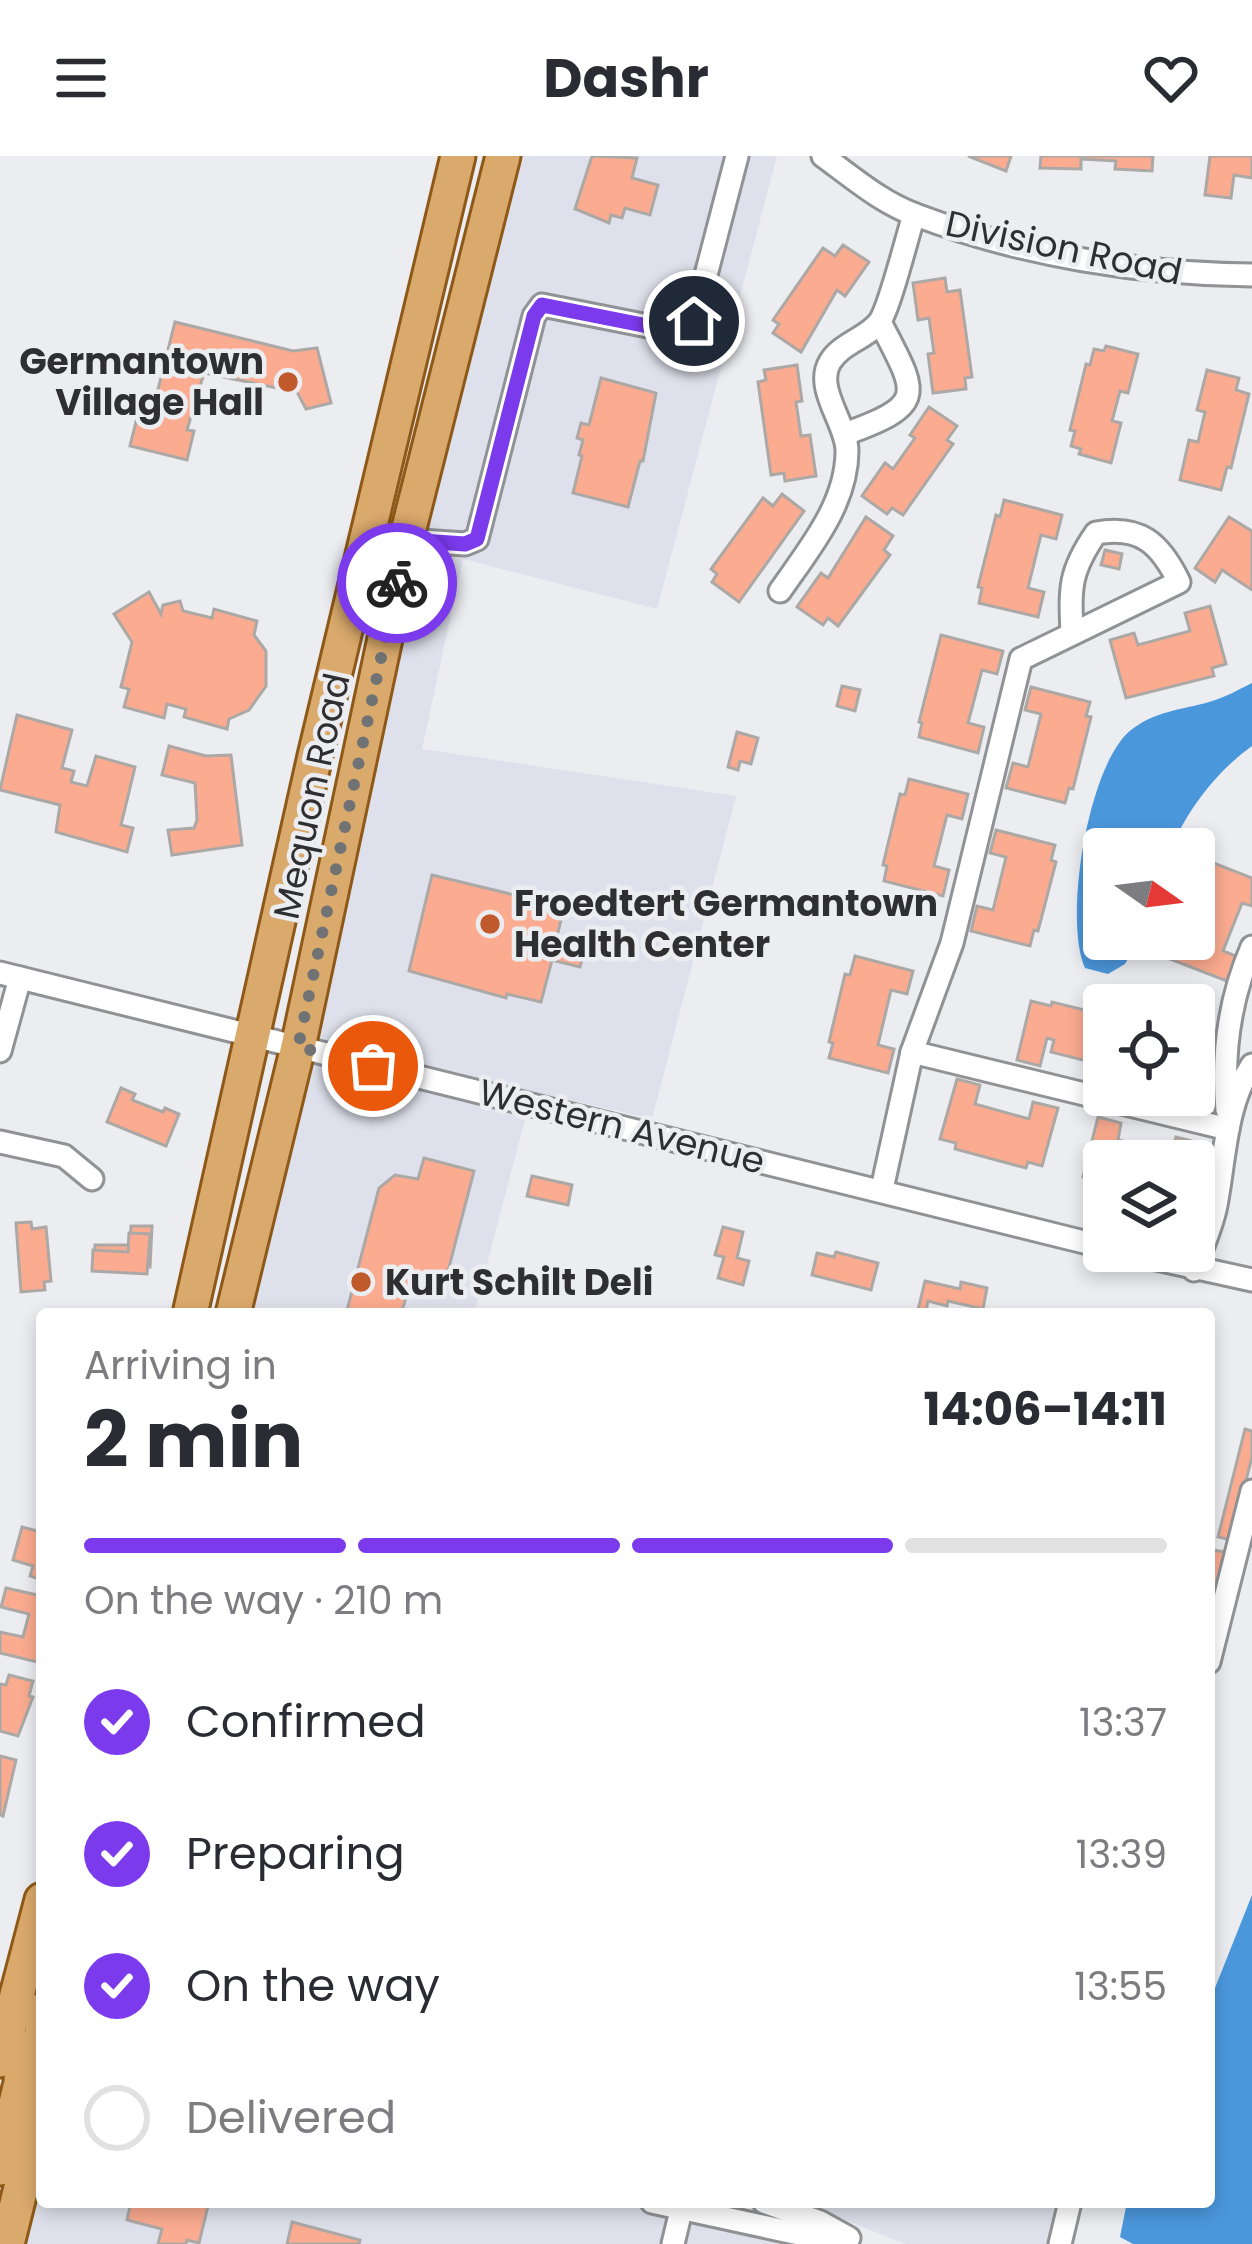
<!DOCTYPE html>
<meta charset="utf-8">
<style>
:root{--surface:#fff;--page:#f7f7f7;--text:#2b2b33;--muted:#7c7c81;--line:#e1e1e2;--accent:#7c3aed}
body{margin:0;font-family:Poppins,sans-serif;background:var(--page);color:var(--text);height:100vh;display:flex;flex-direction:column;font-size:45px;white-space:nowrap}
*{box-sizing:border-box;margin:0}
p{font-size:39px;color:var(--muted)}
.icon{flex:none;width:66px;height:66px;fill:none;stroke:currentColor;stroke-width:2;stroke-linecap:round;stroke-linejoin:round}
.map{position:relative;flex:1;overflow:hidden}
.drawer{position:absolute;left:36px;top:1152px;width:1179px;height:900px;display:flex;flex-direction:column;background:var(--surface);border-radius:12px;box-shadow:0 6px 18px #0003}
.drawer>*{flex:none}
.needle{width:78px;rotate:104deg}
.buttons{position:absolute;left:1083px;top:672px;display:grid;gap:24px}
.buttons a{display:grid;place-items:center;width:132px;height:132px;border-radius:12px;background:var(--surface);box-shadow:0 6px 18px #0003;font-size:60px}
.pin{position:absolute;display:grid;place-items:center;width:102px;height:102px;color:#fff;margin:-51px;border:6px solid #fff;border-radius:50%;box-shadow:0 3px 12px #0007}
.courier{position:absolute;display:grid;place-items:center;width:120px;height:120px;margin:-60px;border:9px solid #7c3aed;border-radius:50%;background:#fff;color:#222;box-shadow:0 3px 15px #0007}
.head em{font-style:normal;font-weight:700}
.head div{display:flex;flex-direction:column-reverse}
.head{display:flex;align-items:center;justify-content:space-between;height:204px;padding:0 48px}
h1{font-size:78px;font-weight:700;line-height:90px}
.bar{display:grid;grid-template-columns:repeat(4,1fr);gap:18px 12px;align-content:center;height:144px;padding:0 48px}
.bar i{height:15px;border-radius:9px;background:var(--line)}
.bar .selected{background:var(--accent)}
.bar p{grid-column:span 4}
ol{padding:0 48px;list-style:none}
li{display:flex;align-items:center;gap:36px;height:132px}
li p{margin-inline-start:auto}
li .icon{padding:12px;border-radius:50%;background:var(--accent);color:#fff;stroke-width:4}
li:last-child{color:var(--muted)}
li i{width:66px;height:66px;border:6px solid var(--line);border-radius:50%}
header{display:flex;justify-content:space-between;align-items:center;height:156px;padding:0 48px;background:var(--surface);font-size:54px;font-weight:700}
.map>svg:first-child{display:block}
</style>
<header><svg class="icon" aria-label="menu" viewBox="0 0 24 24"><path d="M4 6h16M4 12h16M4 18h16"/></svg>Dashr<svg class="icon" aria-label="heart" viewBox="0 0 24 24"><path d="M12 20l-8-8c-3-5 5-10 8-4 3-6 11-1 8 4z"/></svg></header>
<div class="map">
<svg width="1252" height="2088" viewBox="0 0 1252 2088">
<rect width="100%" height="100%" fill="#ecedf1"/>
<g fill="#dee0eb">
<path d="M519 0H777L657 453 463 403 422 593 736 640 652 963 557 941 531 940 474 1158H250L365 616Z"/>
<path d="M42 2004V2046H617L793 2088H21Z"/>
<path d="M801 2046H1057L1047 2088H905Z"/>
</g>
<g fill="#4b97dc">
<path d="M1252 527V590C1217 615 1187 654 1171 693H1104V783H1140L1125 808 1108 818 1085 812C1063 764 1088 608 1131 574 1155 555 1181 554 1209 546 1224 542 1238 534 1252 527Z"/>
<path d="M1252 1739V2088H1133L1120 2081 1127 2046H1209V1847Z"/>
</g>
<g fill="#fbab8f" stroke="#aca8a6" stroke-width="3">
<path d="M592 0 637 2 632 22 658 29 650 59 625 52 622 62 611 59 609 67 575 53Z"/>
<path d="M968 0H1011L1006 15Z"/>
<path d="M1041 0H1153L1152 15 1115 13 1116 5 1081 3V13L1040 12Z"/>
<path d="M1210 0H1252V22L1234 19 1231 42 1205 39Z"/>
<path d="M843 89 869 106 845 140 837 134 801 196 773 177 779 168 773 164 823 92 835 100Z"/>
<path d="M945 122 947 136 960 134 972 221 965 222 966 233 933 237 928 198 934 197 929 162 918 164 913 127Z"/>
<path d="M175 166 293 195 317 192 331 247 306 253 297 236 204 217 187 274 194 275 187 304 130 290 138 258 151 261Z"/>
<path d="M1106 190 1138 198 1128 237 1120 235 1112 265 1121 267 1111 307 1079 298 1081 293 1071 290 1075 275 1070 274 1086 208 1090 209 1094 193 1104 195Z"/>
<path d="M797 209 802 245 796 246 801 280 810 279 816 320 785 325 784 317 771 319 758 226 766 224 764 214Z"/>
<path d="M1207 214 1239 222 1236 234 1249 238 1231 312 1227 311 1221 334 1180 324 1189 284 1198 286 1205 256 1197 254Z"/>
<path d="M601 222 656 237 643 305H640L628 351 573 337 582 300 579 299 583 284 577 282 581 267 589 269Z"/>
<path d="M929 251 957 270 947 284 953 288 903 359 892 352 887 358 862 340 885 307 893 313 915 282 910 279Z"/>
<path d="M782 338 804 355 739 446 712 426 717 418 711 413 763 342 773 350Z"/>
<path d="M1004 344 1062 359 1056 383 1041 379 1028 432 1044 436 1038 461 979 447 982 432 978 431 996 359 1000 361Z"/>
<path d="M866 361 893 380 884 394 890 399 838 470 828 462 823 469 797 451 821 417 828 422Z"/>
<path d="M1229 361 1252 375V434L1222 414 1215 426 1195 412Z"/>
<path d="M1105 394 1122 398 1119 413 1101 409Z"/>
<path d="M149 436 161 458 163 449 180 445 183 455 212 462 214 453 257 465 254 479 266 495V530L249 554 229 563 227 573 184 561 186 553 167 548 164 562 124 551 129 533 121 531 132 486 114 458Z"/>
<path d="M1210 450 1226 508 1212 512 1214 520 1126 542 1110 484 1134 477 1138 489 1190 475 1185 457Z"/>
<path d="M941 479 1003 495 997 518 982 514 968 567 984 571 978 597 919 581 922 567 919 566Z"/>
<path d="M842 530 860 534 855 555 837 550Z"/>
<path d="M1031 531 1090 546 1086 560 1091 561 1073 633 1069 632 1065 647 1006 632 1013 607 1028 611 1041 558 1025 554Z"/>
<path d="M17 559 72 574 62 612 74 615 71 626 87 630 96 600 135 611 121 669 133 672 127 696 56 676 60 649 0 634Z"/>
<path d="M737 576 758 582 751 608 740 605 738 614 728 611Z"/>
<path d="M169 590 206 600 231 599 242 689 172 699 168 674 194 672 197 664 195 627 162 619Z"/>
<path d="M909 623 968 638 962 663 947 659 934 710 949 714 943 740 884 725 887 710 883 709 900 638 905 639Z"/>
<path d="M996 674 1055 689 1051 704 1056 706 1038 775 1034 774 1030 790 971 775 977 750 993 754 1006 701 990 697Z"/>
<path d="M1211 706 1252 722V750L1242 747 1223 795 1236 800 1227 825 1170 803 1174 783H1194V732L1200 717 1205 719Z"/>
<path d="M432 719 564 751 556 785 585 792 580 811 552 804 541 846 507 838 506 842 409 815Z"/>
<path d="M855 800 913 815 907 838 891 834 878 889 894 893 888 917 829 902 833 887 829 886 845 818 850 819Z"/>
<path d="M1031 845 1051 850 1052 846 1104 859V926L1095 923 1099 908 1051 896 1054 884 1047 882 1040 910 1017 904Z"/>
<path d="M957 923 980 929 975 948 1029 963 1033 946 1058 952 1042 1010 1028 1006 1026 1012 955 993 956 987 940 983Z"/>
<path d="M121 932 135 938 132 944 163 956 165 952 179 958 166 990 107 966Z"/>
<path d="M1098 961 1121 967 1118 984 1172 997 1176 981 1200 987 1194 1012V1005H1104V1030L1083 1021Z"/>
<path d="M424 1002 474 1015 441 1142 408 1135 401 1158H346L379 1032 395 1019 418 1023Z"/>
<path d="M532 1020 572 1029 568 1049 527 1040Z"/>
<path d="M31 1066 32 1073 46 1071 51 1125 44 1126 45 1134 21 1136 16 1067Z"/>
<path d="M131 1070H152L150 1111H111V1106H95V1089H130Z"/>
<path d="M723 1071 743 1076 737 1102 749 1105 743 1129 718 1122 724 1101 715 1099Z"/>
<path d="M129 1077 150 1078 147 1118 92 1115 93 1094 128 1096Z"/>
<path d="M836 1096 878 1107 871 1134 812 1119 817 1097 834 1101Z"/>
<path d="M925 1125 960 1133 961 1126 987 1132 983 1153 948 1145 947 1150 928 1145 926 1156 918 1154Z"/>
<path d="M1245 1273 1252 1275V1301L1231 1384 1218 1381Z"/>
<path d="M22 1371 41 1376 42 1372V1424L30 1420 33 1410 13 1404Z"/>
<path d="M1214 1394 1228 1397 1209 1474V1415Z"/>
<path d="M6 1432 42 1440V1507L0 1497V1476L23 1481 29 1458 1 1451Z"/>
<path d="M9 1519 33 1525 29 1540 33 1541 18 1580 0 1575V1528L6 1529Z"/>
<path d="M0 1600 16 1604 3 1660 0 1659Z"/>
<path d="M131 2046H209L199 2087 187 2084 186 2088H158L162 2073 127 2064Z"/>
<path d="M292 2066 360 2084 359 2088H287Z"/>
</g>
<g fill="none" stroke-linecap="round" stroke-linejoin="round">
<defs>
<g id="street">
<path d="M823 0C852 21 882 47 916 59 1021 99 1141 118 1252 119"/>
<path d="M845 278C929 248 917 238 880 166"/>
<path d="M406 384 465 388 477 383 534 160 542 149 678 176 688 174 694 165 737 0"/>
<path d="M780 435C809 393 847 348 847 295 847 268 814 232 830 206 841 187 868 182 880 165 890 150 907 81 914 59"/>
<path d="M0 817 1104 1091"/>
<path d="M0 895 20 822"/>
<path d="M912 896 1228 973"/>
<path d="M1227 954C1222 897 1229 844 1252 791"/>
<path d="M0 986 64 1000 92 1023"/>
<path d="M882 1033 912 896 952 787 1021 503 1179 426C1160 387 1140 369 1096 377 1069 416 1070 432 1072 478"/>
<path d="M1120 1095 1252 1124"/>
<path d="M1194 1114C1201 1093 1212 1071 1216 1049 1225 1003 1225 949 1252 909"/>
<path d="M1209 1506 1252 1335"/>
<path d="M652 2046 845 2088"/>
<path d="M764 2046 820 2066 849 2082"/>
<path d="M673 2088 683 2046"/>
<path d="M1060 2088 1070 2046"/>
</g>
<g id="primary">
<path d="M190 1158 315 600 458 0"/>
<path d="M233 1158 298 891 406 384 503 0"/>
<path d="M42 1854V1887"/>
<path d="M0 1904 42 1744"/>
<path d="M0 2012 21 1927 22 1906 7 1875"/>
<path d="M7 2088 42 1947"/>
</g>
</defs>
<use href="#street" stroke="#919295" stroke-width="27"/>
<use href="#primary" stroke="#8e5918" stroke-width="39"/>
<use href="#street" stroke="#fff" stroke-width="21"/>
<use href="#primary" stroke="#daa96c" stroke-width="33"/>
</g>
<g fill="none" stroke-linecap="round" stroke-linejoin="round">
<path stroke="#717274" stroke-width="12" stroke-dasharray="0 21.6" d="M373 910 298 891 397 427"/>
<path stroke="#7c3aed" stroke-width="15" d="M397 427 406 384 465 388 477 383 534 160 542 149 678 176 688 174 694 165"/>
</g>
<g fill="#c05a2c" stroke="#ecedf1" stroke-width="4.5">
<circle cx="288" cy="226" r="12"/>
<circle cx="490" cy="768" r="12"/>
<circle cx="361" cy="1126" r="12"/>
</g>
<g text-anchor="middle" stroke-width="9" stroke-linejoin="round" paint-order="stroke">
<g font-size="36" fill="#2f2f31" stroke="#ecedf1">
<text transform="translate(1064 91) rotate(12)" y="13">Division Road</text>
<text transform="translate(311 640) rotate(-78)" y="13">Mequon Road</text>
<text transform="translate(622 970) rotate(14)" y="13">Western Avenue</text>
</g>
<g font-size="36" font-weight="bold" fill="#2f2f31" stroke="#ecedf1" text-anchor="start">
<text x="264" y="218" text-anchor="end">Germantown<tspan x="264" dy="41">Village Hall</tspan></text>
<text x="514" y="760">Froedtert Germantown<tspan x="514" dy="41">Health Center</tspan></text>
<text x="385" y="1139">Kurt Schilt Deli</text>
</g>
</g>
</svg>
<div class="buttons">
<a><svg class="needle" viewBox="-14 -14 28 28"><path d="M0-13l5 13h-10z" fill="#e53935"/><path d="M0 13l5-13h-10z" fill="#7c7c81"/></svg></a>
<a><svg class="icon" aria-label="locate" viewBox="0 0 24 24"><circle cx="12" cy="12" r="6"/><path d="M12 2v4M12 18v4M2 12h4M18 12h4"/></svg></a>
<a><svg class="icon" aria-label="layers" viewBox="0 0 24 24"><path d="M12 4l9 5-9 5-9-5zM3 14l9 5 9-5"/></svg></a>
</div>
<div class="pin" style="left:373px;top:910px;background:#ea580c"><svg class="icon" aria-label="bag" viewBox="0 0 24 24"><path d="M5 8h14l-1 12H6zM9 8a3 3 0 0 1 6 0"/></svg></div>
<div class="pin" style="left:694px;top:165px;background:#1f2937"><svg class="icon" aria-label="home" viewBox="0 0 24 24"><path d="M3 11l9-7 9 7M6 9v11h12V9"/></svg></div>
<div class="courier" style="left:397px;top:427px"><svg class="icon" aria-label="bike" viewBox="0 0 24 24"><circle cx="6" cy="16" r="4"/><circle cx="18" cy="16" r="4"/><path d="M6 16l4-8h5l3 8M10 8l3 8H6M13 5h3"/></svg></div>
<section class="drawer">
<div class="head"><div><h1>2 min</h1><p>Arriving in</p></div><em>14:06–14:11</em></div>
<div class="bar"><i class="selected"></i><i class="selected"></i><i class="selected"></i><i></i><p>On the way · 210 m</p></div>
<ol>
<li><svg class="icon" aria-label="check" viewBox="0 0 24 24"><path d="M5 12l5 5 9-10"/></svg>Confirmed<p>13:37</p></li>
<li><svg class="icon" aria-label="check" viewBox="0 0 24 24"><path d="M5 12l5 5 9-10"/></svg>Preparing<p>13:39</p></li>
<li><svg class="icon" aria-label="check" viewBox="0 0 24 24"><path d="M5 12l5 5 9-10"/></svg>On the way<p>13:55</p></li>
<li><i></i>Delivered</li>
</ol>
</section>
</div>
